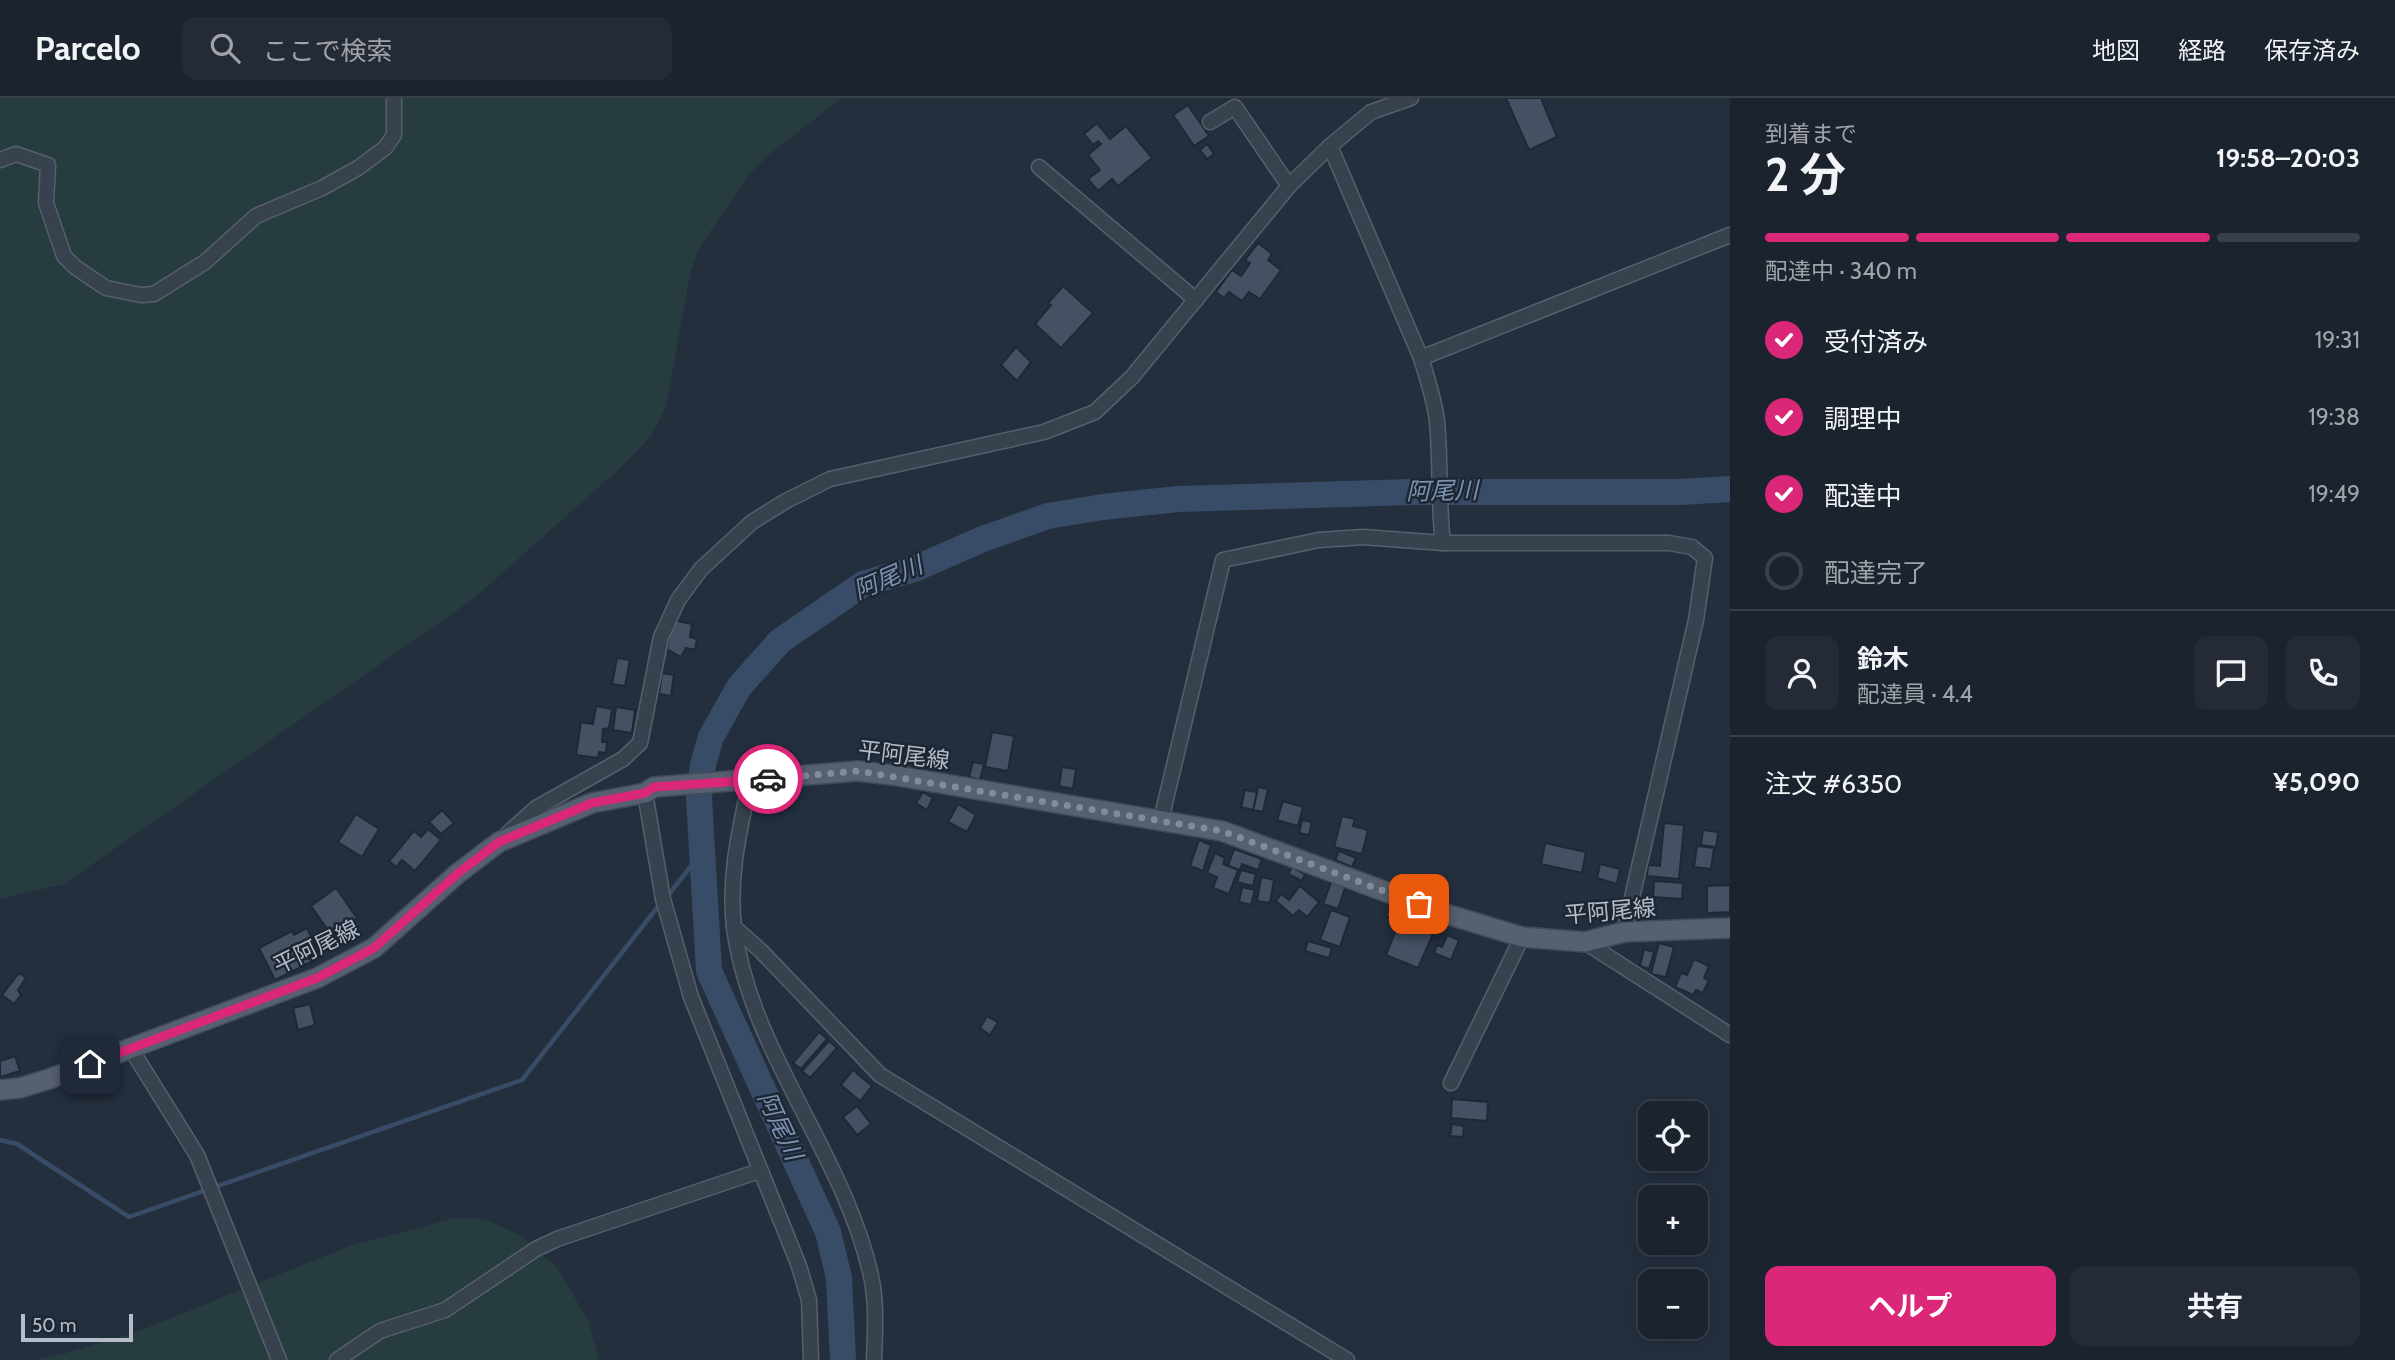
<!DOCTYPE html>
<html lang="ja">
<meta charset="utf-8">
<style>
:root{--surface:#1b232e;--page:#242b36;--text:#f1f3f6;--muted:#a0a4aa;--line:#39404a;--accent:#db2777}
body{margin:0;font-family:Cabin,"Noto Sans JP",sans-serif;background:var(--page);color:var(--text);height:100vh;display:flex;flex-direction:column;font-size:26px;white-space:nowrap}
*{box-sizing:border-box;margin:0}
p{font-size:23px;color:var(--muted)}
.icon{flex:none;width:38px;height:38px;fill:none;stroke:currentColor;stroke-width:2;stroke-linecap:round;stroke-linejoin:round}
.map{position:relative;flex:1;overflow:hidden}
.sheet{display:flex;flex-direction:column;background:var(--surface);width:665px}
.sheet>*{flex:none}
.buttons{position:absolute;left:1638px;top:1003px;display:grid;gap:14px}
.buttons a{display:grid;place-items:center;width:70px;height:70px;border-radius:14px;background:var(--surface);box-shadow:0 4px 18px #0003,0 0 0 2px var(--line);font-size:35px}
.scale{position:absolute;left:21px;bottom:18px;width:112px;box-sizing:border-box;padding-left:7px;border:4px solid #b4bcc9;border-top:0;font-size:19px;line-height:24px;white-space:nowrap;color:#b4bcc9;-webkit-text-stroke:5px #1d2633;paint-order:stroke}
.pin{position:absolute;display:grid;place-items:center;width:60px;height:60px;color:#fff;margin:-30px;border-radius:14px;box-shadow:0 4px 10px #0006}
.courier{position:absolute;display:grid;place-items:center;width:70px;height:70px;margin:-35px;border:5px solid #db2777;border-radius:50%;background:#fff;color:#222;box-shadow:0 2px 9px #0007}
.overview em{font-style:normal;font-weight:700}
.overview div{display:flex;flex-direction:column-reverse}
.overview{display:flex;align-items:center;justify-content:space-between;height:119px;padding:0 35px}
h1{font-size:46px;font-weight:700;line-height:52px}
.bar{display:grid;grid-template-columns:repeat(4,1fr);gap:10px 7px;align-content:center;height:84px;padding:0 35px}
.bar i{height:9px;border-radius:5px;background:var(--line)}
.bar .on{background:var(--accent)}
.bar p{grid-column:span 4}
.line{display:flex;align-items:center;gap:18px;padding:0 35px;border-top:2px solid var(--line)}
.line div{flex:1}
.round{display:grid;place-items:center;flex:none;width:74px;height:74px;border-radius:14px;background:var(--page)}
ol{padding:0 35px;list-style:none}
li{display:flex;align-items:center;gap:21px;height:77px}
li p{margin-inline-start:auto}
li .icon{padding:7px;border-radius:50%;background:var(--accent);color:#fff;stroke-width:4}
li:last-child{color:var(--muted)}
li i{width:38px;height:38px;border:4px solid var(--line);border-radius:50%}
.cta{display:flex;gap:14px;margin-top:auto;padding:14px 35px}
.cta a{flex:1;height:80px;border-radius:14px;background:var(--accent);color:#fff;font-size:28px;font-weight:700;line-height:80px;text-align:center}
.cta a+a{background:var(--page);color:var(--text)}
header{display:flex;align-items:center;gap:42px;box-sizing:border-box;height:98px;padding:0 35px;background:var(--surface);border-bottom:2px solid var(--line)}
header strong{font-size:33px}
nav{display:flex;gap:38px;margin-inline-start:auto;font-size:24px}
.search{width:490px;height:63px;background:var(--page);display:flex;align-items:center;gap:18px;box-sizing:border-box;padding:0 24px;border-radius:14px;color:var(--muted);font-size:26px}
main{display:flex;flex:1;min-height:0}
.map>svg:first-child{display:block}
</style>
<header>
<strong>Parcelo</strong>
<div class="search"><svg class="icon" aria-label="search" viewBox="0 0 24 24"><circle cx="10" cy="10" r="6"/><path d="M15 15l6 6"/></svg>ここで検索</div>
<nav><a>地図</a><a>経路</a><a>保存済み</a></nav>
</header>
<main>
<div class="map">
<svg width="1730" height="1262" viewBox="0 0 1730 1262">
<rect width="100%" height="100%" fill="#242f3e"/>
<g fill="#263c3f">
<path d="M0 0H842L768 57 748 78 699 150 690 176 666 309 651 338 618 372 472 502 64 786 0 801Z"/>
<path d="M455 1120 484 1121 520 1137 556 1168 588 1222 599 1262H36L63 1256 139 1233 350 1148Z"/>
</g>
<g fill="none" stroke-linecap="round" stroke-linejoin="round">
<g stroke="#394c67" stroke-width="4.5">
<path d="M666 800 702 754"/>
<path d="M0 1042 17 1046 129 1119 522 982 660 806"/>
</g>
<path stroke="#394c67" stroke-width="26" d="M843 1262 839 1180 828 1134 709 873 699 700 703 667 711 639 739 589 780 543 863 486 914 471 983 441 1048 418 1103 409 1178 401 1413 394H1680L1730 391"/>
</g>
<g fill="#455162" stroke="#1f2835" stroke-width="2">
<path d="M1506 0H1541L1557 39 1529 52Z"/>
<path d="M1188 7 1209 38 1194 48 1173 17Z"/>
<path d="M1097 25 1110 41 1126 28 1152 60 1118 88 1112 81 1098 93 1088 81 1100 72 1088 57 1101 46 1098 43 1093 47 1084 36Z"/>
<path d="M1207 46 1214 56 1207 61 1200 52Z"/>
<path d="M1258 145 1272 156 1268 162 1281 172 1260 201 1249 194 1242 203 1229 194 1224 200 1216 194 1232 172 1241 178 1250 165 1245 162Z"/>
<path d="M1063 188 1093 215 1061 250 1035 226 1051 207 1048 205Z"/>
<path d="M1016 249 1031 264 1017 283 1001 267Z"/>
<path d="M672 522 692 526 690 539 697 541 695 552 686 550 681 559 667 551Z"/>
<path d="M617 560 630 562 625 588 612 586Z"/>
<path d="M662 575 674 577 671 598 659 596Z"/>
<path d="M596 608 612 611 609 630 603 631 602 644H607L606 655 599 654 598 660 576 657 581 624 593 626Z"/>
<path d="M616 609 635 612 632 635 613 632Z"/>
<path d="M992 634 1014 638 1008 673 985 669Z"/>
<path d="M973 664 984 666 980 682 969 679Z"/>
<path d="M1062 669 1076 671 1073 691 1059 688Z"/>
<path d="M1258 689 1268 691 1263 714 1253 712Z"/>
<path d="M1245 692 1257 694 1253 712 1241 709Z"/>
<path d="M923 694 933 700 927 712 916 705Z"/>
<path d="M1283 703 1303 709 1298 728 1277 722Z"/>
<path d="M958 706 976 717 967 734 948 724Z"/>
<path d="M442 712 454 725 441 736 429 724Z"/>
<path d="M356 716 379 731 362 759 338 744Z"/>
<path d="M1342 718 1355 721 1353 728 1368 732 1362 756 1334 749Z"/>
<path d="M1302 722 1312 724 1309 737 1299 735Z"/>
<path d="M1664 725 1684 727 1679 781 1647 778 1648 767 1660 768Z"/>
<path d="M428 731 441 742 415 773 402 762 396 769 389 763 414 733 421 739Z"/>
<path d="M1703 732 1718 734 1716 749 1701 747Z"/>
<path d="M1199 742 1211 747 1203 773 1190 768Z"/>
<path d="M1545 745 1586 754 1582 775 1541 766Z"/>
<path d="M1697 748 1714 750 1711 771 1694 769Z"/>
<path d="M1234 751 1262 761 1258 772 1242 766 1240 772 1228 768Z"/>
<path d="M1339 753 1356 760 1352 769 1335 762Z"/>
<path d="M1215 755 1225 760 1223 766 1238 772 1229 796 1213 790 1217 779 1207 775Z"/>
<path d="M1600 766 1620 771 1617 786 1597 780Z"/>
<path d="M1292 769 1305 776 1302 783 1288 776Z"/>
<path d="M1241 772 1256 776 1253 788 1237 784Z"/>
<path d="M1261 779 1274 782 1270 805 1257 803Z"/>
<path d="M1332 782 1346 787 1338 811 1323 806Z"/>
<path d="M1654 783 1683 785 1682 801 1653 799Z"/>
<path d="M1730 787V814L1707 815V788Z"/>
<path d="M1300 788 1319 804 1307 819 1299 812 1293 818 1276 803 1281 796 1289 802Z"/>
<path d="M1242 789 1255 792 1251 807 1239 804Z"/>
<path d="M336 790 357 820 332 838 311 808Z"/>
<path d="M1391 806 1405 812 1400 824 1386 818Z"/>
<path d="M1331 812 1350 819 1340 849 1320 842Z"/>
<path d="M1400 822 1433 836 1418 870 1386 857Z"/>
<path d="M307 830 321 859 275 882 259 850 292 833 294 837Z"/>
<path d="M1447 837 1459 842 1451 862 1434 855 1437 847 1442 849Z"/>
<path d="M1308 843 1332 850 1329 860 1305 853Z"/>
<path d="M1659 845 1674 849 1666 879 1651 876Z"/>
<path d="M1644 851 1654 854 1649 871 1640 868Z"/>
<path d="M1694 861 1709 868 1704 880 1709 882 1703 895 1696 892 1693 897 1675 889 1681 875 1687 877Z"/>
<path d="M19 875 26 880 18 892 21 897 14 906 2 897Z"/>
<path d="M310 906 315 927 298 932 293 910Z"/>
<path d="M987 918 998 924 990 937 980 930Z"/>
<path d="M819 934 827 941 801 971 793 965Z"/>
<path d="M829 943 837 950 810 980 802 973Z"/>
<path d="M15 958 20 973 0 979V963Z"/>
<path d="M853 972 872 988 860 1003 841 987Z"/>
<path d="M1452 1001 1488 1004 1487 1023 1451 1020Z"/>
<path d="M857 1008 871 1026 857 1037 843 1019Z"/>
<path d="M1452 1026 1464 1028 1463 1039 1450 1038Z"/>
</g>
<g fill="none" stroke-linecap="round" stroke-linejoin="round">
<defs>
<g id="minor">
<path d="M1210 24 1235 9 1289 88"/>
<path d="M1330 48 1421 260C1427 280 1435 303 1437 324 1441 365 1438 405 1443 445"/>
<path d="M0 62 16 56 48 67 46 105 64 158 75 169 106 190 141 197 154 196 205 164 256 118 322 90 358 70 385 50 394 37V0"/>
<path d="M1039 69 1196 202"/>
<path d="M1421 260 1730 137"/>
<path d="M750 682C740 731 728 778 734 829 750 954 844 1055 871 1178 877 1205 875 1234 874 1262"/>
<path d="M645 695 663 801 691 899 799 1168 809 1202 811 1262"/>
<path d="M1161 722 1223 462 1319 442 1363 439 1443 445H1669L1692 449 1705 460 1696 522 1624 834"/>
<path d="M505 738 536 710 623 661 640 645 661 539 678 502 701 471 752 424 786 403 830 381 1044 334 1095 314 1132 279 1289 88 1330 48 1371 14 1411 0"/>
<path d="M734 829 761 853 880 977 1347 1262"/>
<path d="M1585 844 1730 937"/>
<path d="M131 951 197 1057 279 1262"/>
<path d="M1451 985 1522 839"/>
<path d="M337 1262 380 1233 445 1212 536 1151 557 1141 759 1073"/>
</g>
<path id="major" d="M0 992 20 990 49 981 317 880 374 850 457 776 499 744 592 705 645 695 654 689 858 673 892 677 1222 733 1443 815 1522 839 1585 844 1624 834 1730 830"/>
</defs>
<use href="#minor" stroke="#565f6c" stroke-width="17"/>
<use href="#major" stroke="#414a57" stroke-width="22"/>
<use href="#minor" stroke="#38414e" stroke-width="14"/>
<use href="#major" stroke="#56606e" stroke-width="19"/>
</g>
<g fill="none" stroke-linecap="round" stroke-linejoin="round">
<path stroke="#828b98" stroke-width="7" stroke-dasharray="0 12.6" d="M768 681 858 673 1222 733 1419 806"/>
<path stroke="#db2777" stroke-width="9" d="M90 966 317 880 374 850 457 776 499 744 592 705 645 695 654 689 768 681"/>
</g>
<g text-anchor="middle" stroke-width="5" stroke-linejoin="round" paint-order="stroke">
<g font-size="23" fill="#b4bcc9" stroke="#1d2633">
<text transform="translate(904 657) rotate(7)" y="8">平阿尾線</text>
<text transform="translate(1610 813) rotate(-5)" y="8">平阿尾線</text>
<text transform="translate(316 849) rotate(-26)" y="8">平阿尾線</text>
</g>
<g font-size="24" font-style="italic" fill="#7c92b1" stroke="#1d2633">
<text transform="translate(1442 393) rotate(-1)" y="8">阿尾川</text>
<text transform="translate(888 480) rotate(-23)" y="8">阿尾川</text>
<text transform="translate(780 1028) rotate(65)" y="8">阿尾川</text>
</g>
</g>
</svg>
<div class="buttons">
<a><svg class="icon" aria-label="locate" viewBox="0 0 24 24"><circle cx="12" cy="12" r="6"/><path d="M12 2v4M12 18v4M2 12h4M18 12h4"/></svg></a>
<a>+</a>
<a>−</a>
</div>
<div class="scale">50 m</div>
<div class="pin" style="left:1419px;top:806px;background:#ea580c"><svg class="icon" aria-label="bag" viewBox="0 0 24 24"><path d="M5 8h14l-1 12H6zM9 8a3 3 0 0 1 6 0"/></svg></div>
<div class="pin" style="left:90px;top:966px;background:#1f2937"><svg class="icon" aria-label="home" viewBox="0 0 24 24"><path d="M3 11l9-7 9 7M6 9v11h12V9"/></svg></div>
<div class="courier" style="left:768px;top:681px"><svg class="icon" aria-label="car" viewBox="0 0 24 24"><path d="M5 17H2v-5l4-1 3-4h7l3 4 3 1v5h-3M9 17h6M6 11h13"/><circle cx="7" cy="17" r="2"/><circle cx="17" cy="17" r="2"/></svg></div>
</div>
<section class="sheet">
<div class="overview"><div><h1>2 分</h1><p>到着まで</p></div><em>19:58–20:03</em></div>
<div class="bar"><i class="on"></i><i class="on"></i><i class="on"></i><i></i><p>配達中 · 340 m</p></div>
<ol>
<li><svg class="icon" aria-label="check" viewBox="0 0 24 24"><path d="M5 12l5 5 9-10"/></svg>受付済み<p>19:31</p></li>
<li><svg class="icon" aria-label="check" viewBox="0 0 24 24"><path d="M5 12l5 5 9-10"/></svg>調理中<p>19:38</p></li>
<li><svg class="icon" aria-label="check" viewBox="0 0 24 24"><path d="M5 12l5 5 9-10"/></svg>配達中<p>19:49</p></li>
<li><i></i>配達完了</li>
</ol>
<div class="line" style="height:126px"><a class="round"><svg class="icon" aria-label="person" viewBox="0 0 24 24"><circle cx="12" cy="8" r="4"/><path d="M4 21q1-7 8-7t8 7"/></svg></a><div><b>鈴木</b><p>配達員 · 4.4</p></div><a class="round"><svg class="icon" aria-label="chat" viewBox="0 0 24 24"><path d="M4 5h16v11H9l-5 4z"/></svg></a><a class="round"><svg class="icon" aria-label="phone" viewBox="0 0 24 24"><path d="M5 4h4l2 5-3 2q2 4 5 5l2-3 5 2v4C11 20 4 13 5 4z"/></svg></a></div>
<div class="line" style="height:91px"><div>注文 #6350</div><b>¥5,090</b></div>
<div class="cta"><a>ヘルプ</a><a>共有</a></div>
</section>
</main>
